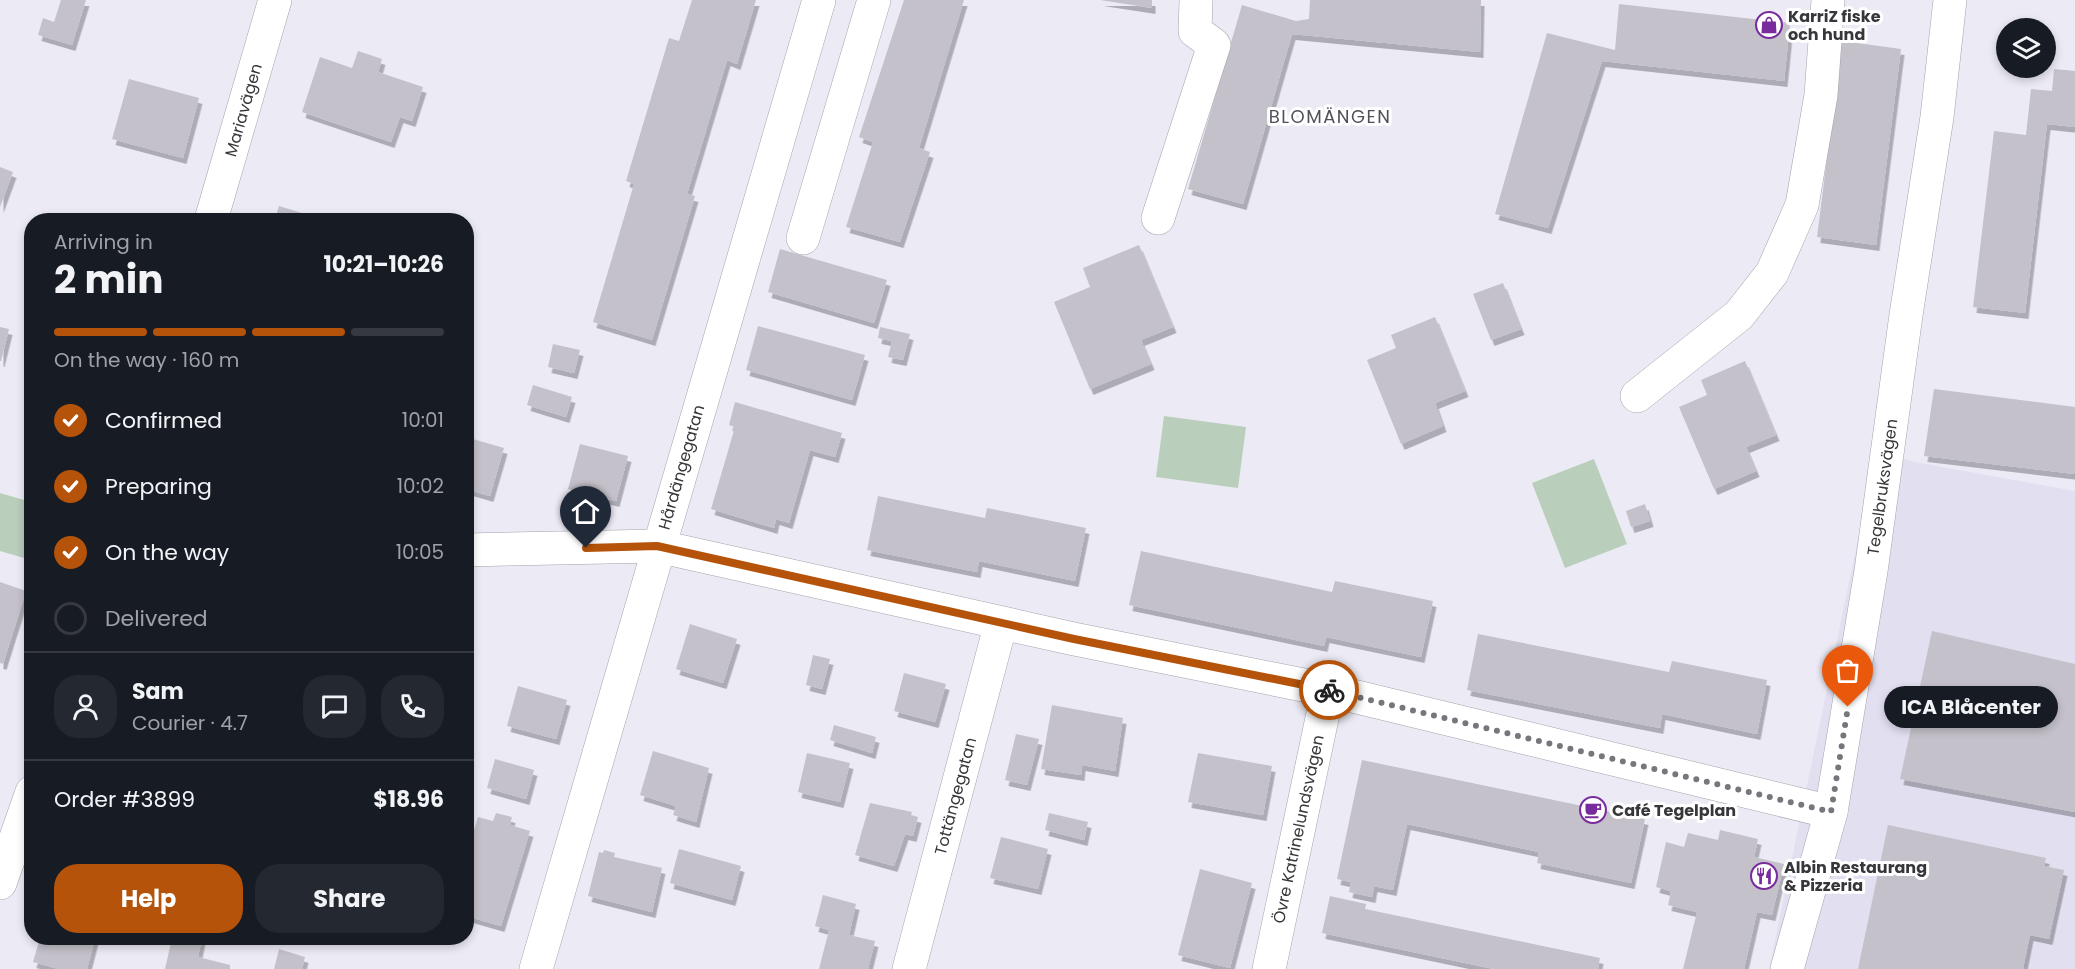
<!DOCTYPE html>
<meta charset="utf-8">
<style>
:root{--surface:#171b24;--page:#242831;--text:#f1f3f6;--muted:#9ea1a6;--line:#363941;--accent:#b45309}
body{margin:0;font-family:Poppins,sans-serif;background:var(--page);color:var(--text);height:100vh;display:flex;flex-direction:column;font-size:22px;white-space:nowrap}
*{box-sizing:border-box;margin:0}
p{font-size:20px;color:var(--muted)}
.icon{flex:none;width:33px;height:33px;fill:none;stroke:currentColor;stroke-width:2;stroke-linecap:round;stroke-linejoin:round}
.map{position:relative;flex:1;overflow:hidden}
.panel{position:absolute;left:24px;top:213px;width:450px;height:732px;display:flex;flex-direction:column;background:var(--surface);border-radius:24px;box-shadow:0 3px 9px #0003}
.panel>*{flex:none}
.tools{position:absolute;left:1996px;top:18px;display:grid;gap:12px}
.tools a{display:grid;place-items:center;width:60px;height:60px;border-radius:50%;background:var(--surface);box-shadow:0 3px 9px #0003;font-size:30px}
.pin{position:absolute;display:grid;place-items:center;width:51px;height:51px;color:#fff;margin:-62px -26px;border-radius:50% 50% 50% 0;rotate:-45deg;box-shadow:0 0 6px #0007}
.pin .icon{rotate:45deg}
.courier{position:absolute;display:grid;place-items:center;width:60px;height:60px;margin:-30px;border:4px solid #b45309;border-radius:50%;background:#fff;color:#222;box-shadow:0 2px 8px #0007}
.bubble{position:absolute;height:42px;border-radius:21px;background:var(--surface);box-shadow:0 3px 9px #0003;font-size:20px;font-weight:700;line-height:42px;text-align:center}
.head em{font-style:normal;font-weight:700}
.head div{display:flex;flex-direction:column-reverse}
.head{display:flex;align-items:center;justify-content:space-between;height:102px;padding:0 30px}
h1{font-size:39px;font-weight:700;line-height:45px}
.bar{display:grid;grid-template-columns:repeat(4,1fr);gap:9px 6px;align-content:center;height:72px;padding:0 30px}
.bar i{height:8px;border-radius:4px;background:var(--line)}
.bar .on{background:var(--accent)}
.bar p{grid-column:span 4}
.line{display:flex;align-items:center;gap:15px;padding:0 30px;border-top:2px solid var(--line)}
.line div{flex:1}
.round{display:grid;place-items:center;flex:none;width:63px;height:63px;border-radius:24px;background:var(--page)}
ol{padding:0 30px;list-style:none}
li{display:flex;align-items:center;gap:18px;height:66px}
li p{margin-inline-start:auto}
li .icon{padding:6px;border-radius:50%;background:var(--accent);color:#fff;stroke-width:4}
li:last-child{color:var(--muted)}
li i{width:33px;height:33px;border:3px solid var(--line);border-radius:50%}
.action{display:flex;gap:12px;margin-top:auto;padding:12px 30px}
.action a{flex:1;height:69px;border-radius:24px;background:var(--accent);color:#fff;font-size:24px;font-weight:700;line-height:69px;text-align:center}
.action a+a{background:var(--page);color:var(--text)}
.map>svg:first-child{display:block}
</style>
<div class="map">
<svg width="2075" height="969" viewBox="0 0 2075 969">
<defs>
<filter id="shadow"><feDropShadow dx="3.5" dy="6" stdDeviation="0" flood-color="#0004"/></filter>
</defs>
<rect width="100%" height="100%" fill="#ecebf5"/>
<path fill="#e1dff0" d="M1876 452 1915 462 2075 491V969H1769Z"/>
<g fill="#bacebc">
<path d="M1164 416 1246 427 1238 488 1156 477Z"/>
<path d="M1594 459 1627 544 1565 568 1532 483Z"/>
<path d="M0 493 31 502V560L0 551Z"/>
</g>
<g fill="#c4c1ca" filter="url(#shadow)">
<path d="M61 0H86L72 45 38 35 43 18 54 22Z"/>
<path d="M692 0H756L737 64 727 60 687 194 695 196 652 340 593 322 634 184 626 181 669 38 679 41Z"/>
<path d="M904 0H964L919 148 930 152 900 242 846 227 873 142 859 137Z"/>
<path d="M1100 0H1152V8Z"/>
<path d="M1310 0H1481L1480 52 1292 34 1243 204 1188 189 1242 5 1296 21 1309 19Z"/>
<path d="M1619 4 1790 23 1784 81 1602 61 1548 228 1495 214 1547 33 1615 50Z"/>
<path d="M1842 41 1901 49 1876 245 1817 237Z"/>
<path d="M358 51 382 59 378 72 423 87 412 121 400 117 391 142 302 112 320 57 352 68Z"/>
<path d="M2054 69 2075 71V127L2047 124 2025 313 1973 307 1994 131 2026 135 2031 89 2052 91Z"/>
<path d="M129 79 199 98 183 158 112 139Z"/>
<path d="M0 167 13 172 0 207Z"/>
<path d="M279 206 325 220H275Z"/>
<path d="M1139 245 1173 327 1141 340 1151 364 1090 389 1054 302 1090 287 1083 268Z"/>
<path d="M780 249 887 280 874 323 768 292Z"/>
<path d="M1503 283 1521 329 1491 340 1473 294Z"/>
<path d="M1435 317 1465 391 1435 403 1443 426 1401 444 1367 360 1396 348 1391 335Z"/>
<path d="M758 326 865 355 852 400 746 370Z"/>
<path d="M0 327 9 329 1 361H0Z"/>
<path d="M880 327 910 334 903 360 888 357 892 341 878 338Z"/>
<path d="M553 344 580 350 574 373 548 367Z"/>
<path d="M1745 361 1776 435 1746 447 1756 471 1714 489 1679 407 1707 395 1701 380Z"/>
<path d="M533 385 572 397 566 417 527 405Z"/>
<path d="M1934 389 2075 407V474L1924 456Z"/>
<path d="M735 402 842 433 835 457 810 450 789 523 776 519 774 528 711 509 735 427 729 425Z"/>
<path d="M466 437 504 448 490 496 466 489Z"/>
<path d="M580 444 628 456 616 501 568 489Z"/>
<path d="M878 496 985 518 987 508 1086 528 1075 581 979 561 977 572 867 550Z"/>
<path d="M1645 504 1650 521 1631 527 1626 511Z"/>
<path d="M1141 551 1332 592 1335 581 1433 601 1421 657 1326 637 1324 646 1129 605Z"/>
<path d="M0 582 26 591 3 664 0 663Z"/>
<path d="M690 624 737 639 723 683 676 669Z"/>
<path d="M1932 631 2075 664V812L1900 779Z"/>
<path d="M1478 634 1669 672 1672 661 1767 680 1757 734 1662 714 1660 728 1467 690Z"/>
<path d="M813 655 830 659 822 689 806 685Z"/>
<path d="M904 673 946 684 935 722 894 711Z"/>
<path d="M518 686 567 700 556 739 507 726Z"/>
<path d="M1052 705 1123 718 1115 771 1082 765 1081 775 1041 769Z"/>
<path d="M834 725 876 737 872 753 830 740Z"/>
<path d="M1016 734 1039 739 1027 785 1005 780Z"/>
<path d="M653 751 709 768 696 822 673 815 676 806 640 795Z"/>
<path d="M807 753 850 763 840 802 798 792Z"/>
<path d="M1198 753 1272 766 1263 815 1188 802Z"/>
<path d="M495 759 534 770 526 799 487 788Z"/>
<path d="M1362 760 1645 819 1631 883 1537 863 1539 852 1407 824 1393 890 1374 886 1372 897 1349 892 1351 882 1337 879Z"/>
<path d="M870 803 912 812 911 815 918 817 913 836 905 834 894 866 855 855Z"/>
<path d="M496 813 512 817 510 825 530 831 501 926 466 916V857L478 817 493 821Z"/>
<path d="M1049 813 1088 822 1084 840 1045 830Z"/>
<path d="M1888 825 2046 858 2044 866 2064 870 2049 939 2030 935 2023 969H1858Z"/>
<path d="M1720 830 1758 839 1754 857 1784 864 1772 915 1757 912 1744 969H1683L1697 912 1668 905 1671 891 1656 887 1666 842 1684 847 1688 833 1718 840Z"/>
<path d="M1001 837 1048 849 1038 889 990 878Z"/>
<path d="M679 849 741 866 732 900 670 883Z"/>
<path d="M604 850 615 853 614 857 662 868 652 912 588 896 599 852 603 853Z"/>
<path d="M1200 869 1252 883 1230 968 1178 955Z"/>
<path d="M823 895 856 904 849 935 875 941 868 969H819L829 930 815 926Z"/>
<path d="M1330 896 1366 904 1365 909 1600 958 1598 969H1494L1322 933Z"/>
<path d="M40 938H95L87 969H59L33 962Z"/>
<path d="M172 938H202L198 957 230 965V969H165Z"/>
<path d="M279 949 305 957 302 969H274Z"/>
</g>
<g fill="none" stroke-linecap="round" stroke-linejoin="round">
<defs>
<g id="minor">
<path d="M1158 218 1214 45 1195 31 1196 0"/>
<path d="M211 220 275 0"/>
<path d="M803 238 874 0"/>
<path d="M1637 396 1739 315 1772 273 1802 205 1821 95 1828 0"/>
<path d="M466 550 657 546 1074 639 1328 690 1831 812"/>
<path d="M0 883 32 792"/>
<path d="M536 969 819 0"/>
<path d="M909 969 1001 623"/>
<path d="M1269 969 1328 690"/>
<path d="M1787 969 1831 812 1871 571 1906 315 1937 117 1950 0"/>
</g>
</defs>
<use href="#minor" stroke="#a4a3ac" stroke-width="34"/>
<use href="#minor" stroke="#fff" stroke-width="33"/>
</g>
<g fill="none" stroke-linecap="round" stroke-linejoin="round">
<path stroke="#76767c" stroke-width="6" stroke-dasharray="0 10.8" d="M1329 690 1831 812 1848 707"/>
<path stroke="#b45309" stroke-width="8" d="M586 548 657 546 1074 639 1329 690"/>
</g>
<defs>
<symbol id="shop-ring" viewBox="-11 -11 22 22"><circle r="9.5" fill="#fff" stroke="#782b9d" stroke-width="1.5"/><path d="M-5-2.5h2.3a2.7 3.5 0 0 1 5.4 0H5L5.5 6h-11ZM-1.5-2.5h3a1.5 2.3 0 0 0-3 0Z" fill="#782b9d"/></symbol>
<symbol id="cafe-ring" viewBox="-11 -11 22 22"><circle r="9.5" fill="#fff" stroke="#782b9d" stroke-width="1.5"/><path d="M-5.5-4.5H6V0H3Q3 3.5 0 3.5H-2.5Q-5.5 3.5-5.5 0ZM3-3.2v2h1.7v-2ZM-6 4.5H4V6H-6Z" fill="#782b9d"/></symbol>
<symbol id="restaurant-ring" viewBox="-11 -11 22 22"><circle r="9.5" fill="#fff" stroke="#782b9d" stroke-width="1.5"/><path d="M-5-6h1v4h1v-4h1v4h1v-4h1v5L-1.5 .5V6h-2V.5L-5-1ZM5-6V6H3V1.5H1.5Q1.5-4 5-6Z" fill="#782b9d"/></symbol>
</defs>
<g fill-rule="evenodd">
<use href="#shop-ring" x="1754" y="10" width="30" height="30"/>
<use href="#cafe-ring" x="1578" y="795" width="30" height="30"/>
<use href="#restaurant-ring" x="1749" y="861" width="30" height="30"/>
</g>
<g text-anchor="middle" stroke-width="6" stroke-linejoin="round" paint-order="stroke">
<g font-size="16" font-weight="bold" fill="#37373b" stroke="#fff" text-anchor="start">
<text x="1788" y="22">KarriZ fiske<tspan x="1788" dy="18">och hund</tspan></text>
<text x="1612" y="816">Café Tegelplan</text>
<text x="1784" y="873">Albin Restaurang<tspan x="1784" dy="18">&amp; Pizzeria</tspan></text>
</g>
<g font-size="16" fill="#37373b" stroke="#fff">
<text transform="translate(243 110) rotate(-74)" y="6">Mariavägen</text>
<text transform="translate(681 467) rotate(-74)" y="6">Hårdängegatan</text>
<text transform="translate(1882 487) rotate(-82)" y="6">Tegelbruksvägen</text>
<text transform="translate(955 796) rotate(-75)" y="6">Tottängegatan</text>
<text transform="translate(1298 829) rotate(-78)" y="6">Övre Katrinelundsvägen</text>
</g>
<g font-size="18" letter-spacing="1.5" fill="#515058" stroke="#fff">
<text x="1330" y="123">BLOMÄNGEN</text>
</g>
</g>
</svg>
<div class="tools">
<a><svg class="icon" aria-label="layers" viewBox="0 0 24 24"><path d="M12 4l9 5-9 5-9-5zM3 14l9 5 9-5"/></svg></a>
</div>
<div class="pin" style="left:1848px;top:707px;background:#ea580c"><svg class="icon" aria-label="bag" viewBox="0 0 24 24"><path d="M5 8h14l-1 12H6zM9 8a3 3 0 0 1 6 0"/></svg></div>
<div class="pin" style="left:586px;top:548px;background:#1f2937"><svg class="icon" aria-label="home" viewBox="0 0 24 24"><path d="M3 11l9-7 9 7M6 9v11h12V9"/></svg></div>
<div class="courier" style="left:1329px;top:690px"><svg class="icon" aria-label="bike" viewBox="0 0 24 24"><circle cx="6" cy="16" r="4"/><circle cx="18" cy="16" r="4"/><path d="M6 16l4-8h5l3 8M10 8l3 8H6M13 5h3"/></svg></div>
<div class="bubble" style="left:1884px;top:686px;width:174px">ICA Blåcenter</div>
<section class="panel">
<div class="head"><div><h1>2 min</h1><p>Arriving in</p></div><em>10:21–10:26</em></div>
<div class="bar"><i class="on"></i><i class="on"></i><i class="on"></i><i></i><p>On the way · 160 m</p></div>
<ol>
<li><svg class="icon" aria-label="check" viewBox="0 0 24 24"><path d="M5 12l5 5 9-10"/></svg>Confirmed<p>10:01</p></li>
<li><svg class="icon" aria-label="check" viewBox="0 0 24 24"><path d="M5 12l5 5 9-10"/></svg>Preparing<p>10:02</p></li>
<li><svg class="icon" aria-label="check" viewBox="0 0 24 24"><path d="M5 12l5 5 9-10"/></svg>On the way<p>10:05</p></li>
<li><i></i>Delivered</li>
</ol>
<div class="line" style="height:108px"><a class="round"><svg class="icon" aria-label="person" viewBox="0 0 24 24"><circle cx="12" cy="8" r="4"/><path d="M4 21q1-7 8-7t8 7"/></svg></a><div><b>Sam</b><p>Courier · 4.7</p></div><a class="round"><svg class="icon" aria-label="chat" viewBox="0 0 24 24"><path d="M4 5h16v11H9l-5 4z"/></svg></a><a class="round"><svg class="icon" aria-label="phone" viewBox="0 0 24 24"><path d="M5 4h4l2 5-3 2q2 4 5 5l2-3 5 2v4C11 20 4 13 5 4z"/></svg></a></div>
<div class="line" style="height:78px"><div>Order #3899</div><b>$18.96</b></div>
<div class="action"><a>Help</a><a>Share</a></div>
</section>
</div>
